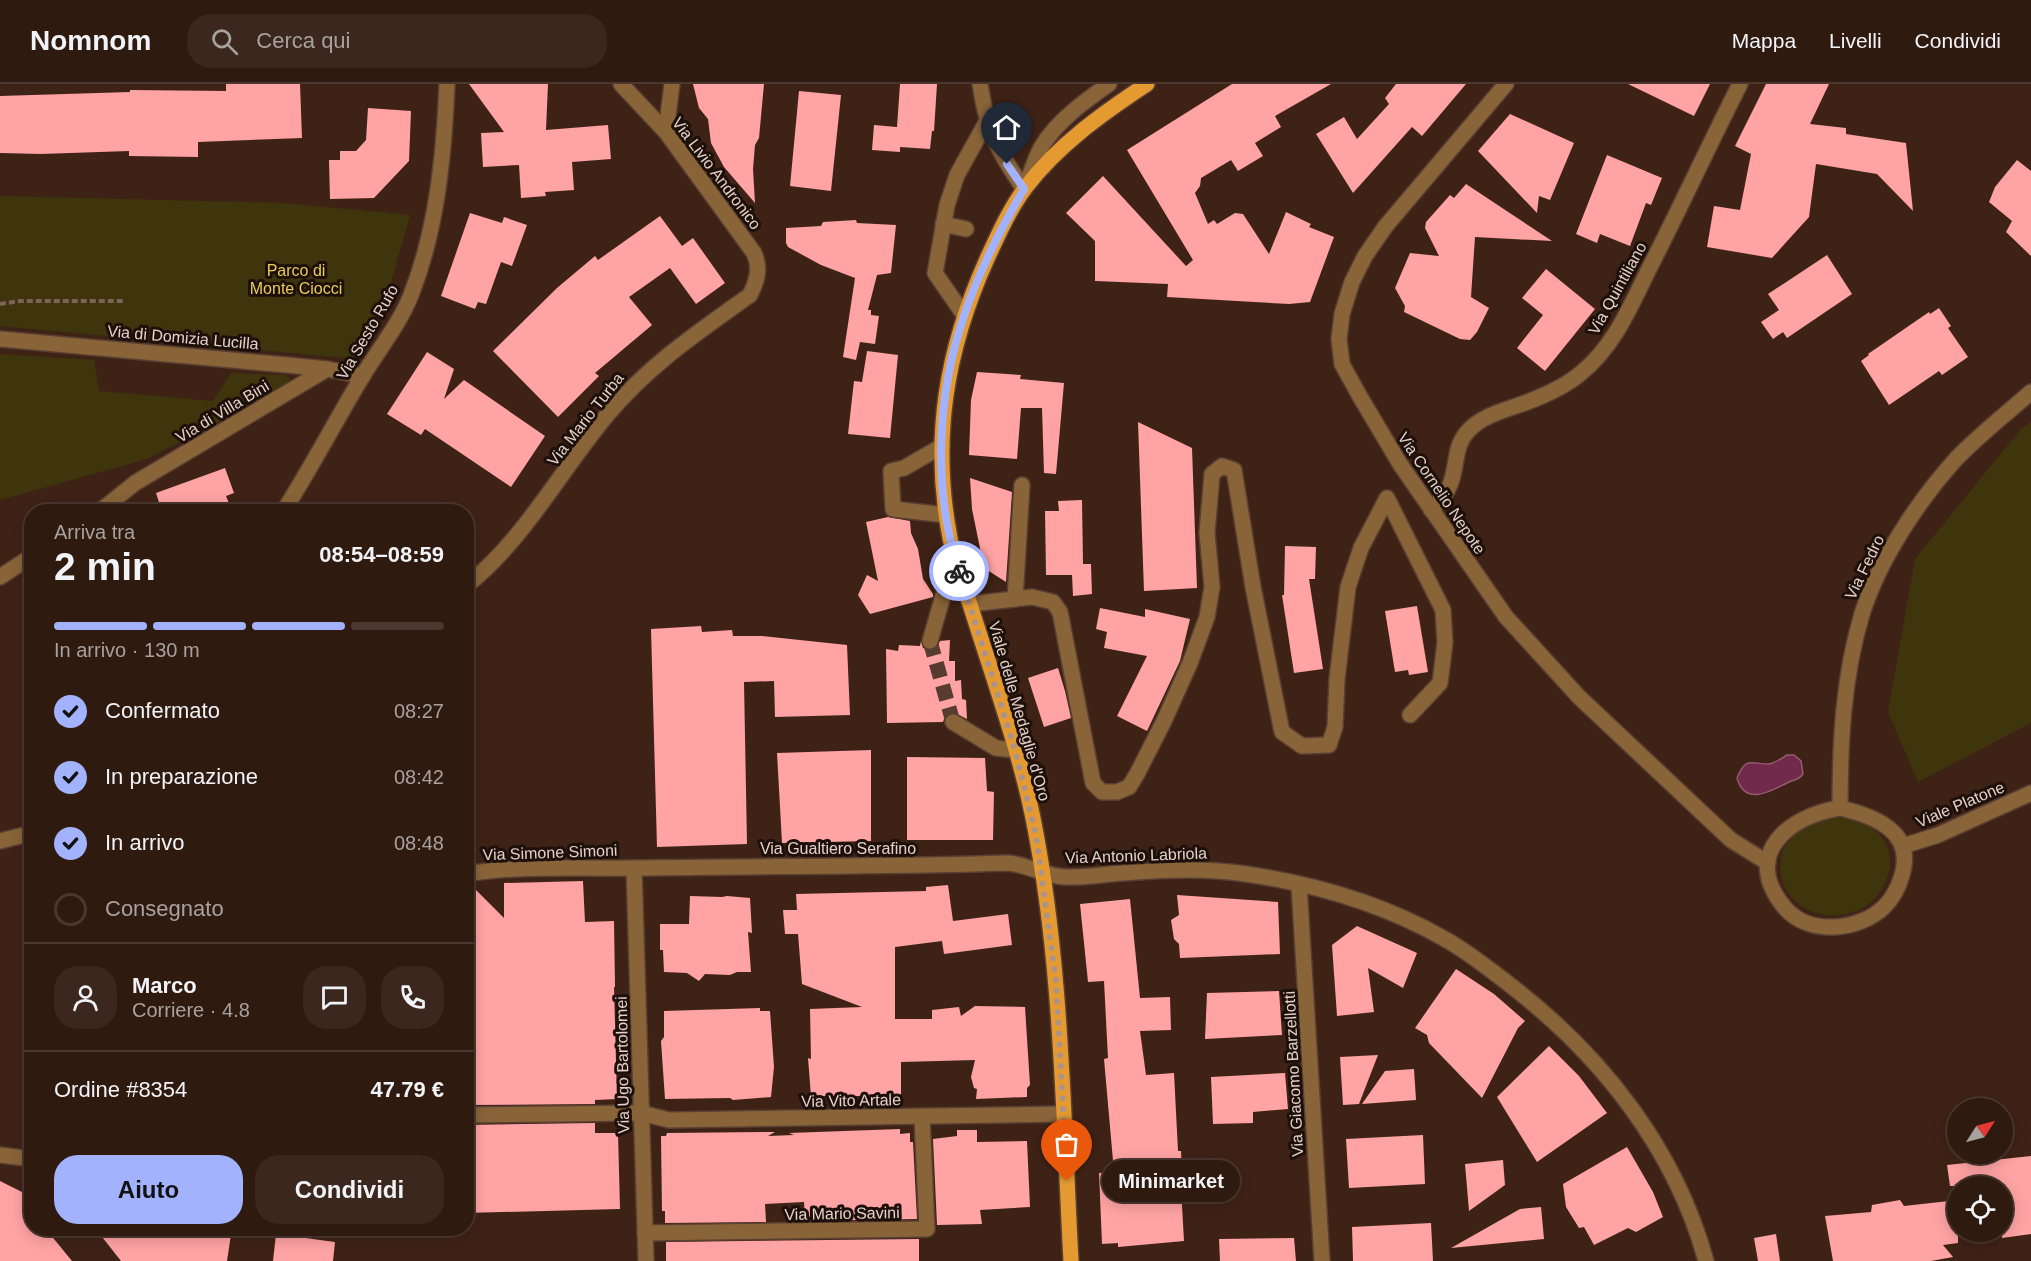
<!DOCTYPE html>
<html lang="it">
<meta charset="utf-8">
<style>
:root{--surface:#2f1a10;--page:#3b271e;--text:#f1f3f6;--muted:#a7a19f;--line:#4a3830;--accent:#a3b2fd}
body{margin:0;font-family:Arial,sans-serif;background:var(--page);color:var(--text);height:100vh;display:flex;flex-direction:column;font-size:22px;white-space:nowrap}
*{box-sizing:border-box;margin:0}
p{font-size:20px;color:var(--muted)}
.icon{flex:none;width:33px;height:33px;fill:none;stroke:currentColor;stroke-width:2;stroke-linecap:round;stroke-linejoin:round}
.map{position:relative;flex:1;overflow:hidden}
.side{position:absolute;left:24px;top:420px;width:450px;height:732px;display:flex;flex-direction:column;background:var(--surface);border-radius:24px;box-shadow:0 3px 15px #0003,0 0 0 2px var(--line)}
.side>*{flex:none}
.needle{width:39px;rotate:54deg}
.tools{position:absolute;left:1947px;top:1014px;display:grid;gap:12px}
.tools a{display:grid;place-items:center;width:66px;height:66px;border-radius:50%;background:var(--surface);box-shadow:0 3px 15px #0003,0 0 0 2px var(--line);font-size:30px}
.pin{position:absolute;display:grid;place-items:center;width:51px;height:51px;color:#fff;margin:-62px -26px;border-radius:50% 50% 50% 0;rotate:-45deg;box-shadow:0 0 6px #0007}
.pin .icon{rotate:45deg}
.courier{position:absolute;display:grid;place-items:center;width:60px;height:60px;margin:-30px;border:4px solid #a3b2fd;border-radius:50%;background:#fff;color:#222;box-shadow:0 2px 8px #0007}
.bubble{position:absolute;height:42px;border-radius:21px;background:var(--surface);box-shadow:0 3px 15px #0003,0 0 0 2px var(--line);font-size:20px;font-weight:700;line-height:42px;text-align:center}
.head em{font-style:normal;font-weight:700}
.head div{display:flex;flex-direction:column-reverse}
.head{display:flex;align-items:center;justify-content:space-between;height:102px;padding:0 30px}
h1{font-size:39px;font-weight:700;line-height:45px}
.bar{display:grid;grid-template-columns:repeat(4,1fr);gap:9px 6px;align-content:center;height:72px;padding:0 30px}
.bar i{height:8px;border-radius:4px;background:var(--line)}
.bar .active{background:var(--accent)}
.bar p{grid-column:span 4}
.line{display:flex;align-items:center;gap:15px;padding:0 30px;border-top:2px solid var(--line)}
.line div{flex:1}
.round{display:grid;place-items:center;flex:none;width:63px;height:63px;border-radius:24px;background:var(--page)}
ol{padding:0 30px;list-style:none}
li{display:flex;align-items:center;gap:18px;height:66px}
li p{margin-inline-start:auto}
li .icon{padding:6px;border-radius:50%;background:var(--accent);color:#111;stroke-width:4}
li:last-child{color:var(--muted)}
li i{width:33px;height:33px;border:3px solid var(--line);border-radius:50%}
.primary-button{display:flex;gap:12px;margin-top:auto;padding:12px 30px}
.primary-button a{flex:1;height:69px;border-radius:24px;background:var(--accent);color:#111;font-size:24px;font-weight:700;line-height:69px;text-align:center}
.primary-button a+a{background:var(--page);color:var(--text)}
header{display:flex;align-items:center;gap:36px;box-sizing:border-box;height:84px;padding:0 30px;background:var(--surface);border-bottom:2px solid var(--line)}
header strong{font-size:28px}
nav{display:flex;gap:33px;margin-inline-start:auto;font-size:21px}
.search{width:420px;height:54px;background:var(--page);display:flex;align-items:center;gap:15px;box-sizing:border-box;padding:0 21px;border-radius:24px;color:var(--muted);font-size:22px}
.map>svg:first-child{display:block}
</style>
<header>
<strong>Nomnom</strong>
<div class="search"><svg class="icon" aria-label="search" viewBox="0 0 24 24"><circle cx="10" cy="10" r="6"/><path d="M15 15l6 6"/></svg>Cerca qui</div>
<nav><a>Mappa</a><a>Livelli</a><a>Condividi</a></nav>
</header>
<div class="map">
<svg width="2031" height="1177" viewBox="0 0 2031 1177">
<rect width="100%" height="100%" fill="#3f2216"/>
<g fill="#3e350d">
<path d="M0 112 283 119 410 131 385 220 356 275 0 242Z"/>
<path d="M0 270 94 276 99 307 213 317 231 289 287 291 292 299 147 375 0 416Z"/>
<path d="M2031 338V639L1918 698 1888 628 1915 475 2021 345Z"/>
<path d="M1833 734C1853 733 1873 738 1884 757 1892 770 1892 783 1886 797 1863 853 1772 837 1781 774 1785 749 1812 739 1833 734Z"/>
</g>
<path fill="#71294c" stroke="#945b71" stroke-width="1.5" d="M1787 671H1794L1801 677 1803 690C1798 697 1794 695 1787 699 1769 708 1745 722 1737 694 1746 672 1750 680 1769 680 1775 679 1782 674 1787 671Z"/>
<g fill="#ffa3a4">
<path d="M226 0H300L302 54 198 58V73L129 72V67L41 70 0 69V12L130 8V6L226 7Z"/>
<path d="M469 0H548L546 46 608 41 611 75 572 78 574 106 545 108 546 112 521 114 519 81 483 83 481 49 504 48Z"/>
<path d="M693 0H764L759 54 755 61 753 85 755 119 724 83 711 59 708 35 699 24Z"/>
<path d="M900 0H937L934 47H932L930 65 900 63V68L872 66 874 41 897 43Z"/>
<path d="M1232 0H1331L1275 32 1281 43 1255 59 1263 72 1238 87 1231 76 1201 94 1200 102 1195 109 1208 140 1214 136 1217 140 1235 129 1243 130 1269 170 1286 128 1311 140 1309 143 1334 153 1310 218 1289 220 1167 213 1168 200 1095 197V157L1066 129 1103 92 1186 182 1193 176 1127 66Z"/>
<path d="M1396 0H1466L1422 52 1412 43 1353 109 1316 50 1344 33 1357 55 1389 20 1385 14Z"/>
<path d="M1628 0H1710L1694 32Z"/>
<path d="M1766 0H1829L1810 40 1846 44V50L1906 59 1913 127 1877 90 1816 80 1809 133 1772 174 1707 163 1714 122 1740 126 1751 70 1735 62Z"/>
<path d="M799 7 841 11 831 107 790 102Z"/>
<path d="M368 24 411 27 409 77 374 114 330 115 329 76H340V67H356L366 56Z"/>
<path d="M1510 30 1574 59 1550 116 1539 112 1537 129 1478 67Z"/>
<path d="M1607 71 1662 94 1651 121 1646 119 1630 162 1600 150 1597 159 1576 150Z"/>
<path d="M2017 76 2031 87V172L2006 148 2012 137 1989 118 1995 103Z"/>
<path d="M1466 100 1552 157 1475 153 1471 213 1489 224 1477 248 1470 256 1460 255 1404 228 1405 222 1395 204 1410 169 1439 172 1425 144 1426 138 1450 111 1454 114Z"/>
<path d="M470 129 502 139 504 133 527 141 512 182 501 178 486 220 478 218 475 225 441 212Z"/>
<path d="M660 132 682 162 693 154 725 199 696 220 670 184 629 213 652 241 595 289 599 292 558 333 493 267 557 204 595 172 598 176Z"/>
<path d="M856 136 857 139 896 141 891 189 877 191 868 226H871V231L879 232 875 260 860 258 856 276 843 273 855 194 821 181 788 163 786 159V144L821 142 823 138Z"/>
<path d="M1827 171 1852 210 1787 254 1783 248 1773 255 1761 238 1779 226 1768 210Z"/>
<path d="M1546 185 1595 225 1545 287 1517 264 1543 231 1522 214Z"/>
<path d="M1939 224 1951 242 1948 244 1968 273 1942 291 1939 287 1889 321 1861 277 1869 271 1868 270 1929 228 1930 230Z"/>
<path d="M867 267 898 271 890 354 848 350 854 297 862 298Z"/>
<path d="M427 268 454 285 444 315 464 296 545 352 511 403 425 345 421 351 387 330Z"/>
<path d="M977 288 1021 291 1020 295 1064 299 1056 390 1044 389 1042 324H1021L1017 375 969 371 971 316Z"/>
<path d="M1138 338 1192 364 1197 504 1144 507Z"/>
<path d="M225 384 234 409 226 412 230 422 216 428H162L156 409Z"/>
<path d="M970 394 1012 408 1006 498 984 484 972 425Z"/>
<path d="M1082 416 1083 480H1091L1092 510 1073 512 1072 491H1046L1045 427H1059L1058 417Z"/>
<path d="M888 433 910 437 911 449 918 465 923 495 933 510V513L870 530 858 511 867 491 878 497 866 438Z"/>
<path d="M1285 462 1316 463 1315 495H1309L1323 585 1294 589 1282 511H1284Z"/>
<path d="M1417 522 1428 588 1409 591 1408 586 1395 588 1385 527Z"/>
<path d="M1100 524 1145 533V525L1190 535 1180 577 1147 647 1117 632 1147 572 1104 564 1107 548 1096 545Z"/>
<path d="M701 542 702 548 732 546 733 552H761L847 561 850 631 775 633 774 597 744 598 747 760 657 763 651 545Z"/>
<path d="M950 556 949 577H955V597L961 596 962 615 966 616 967 635 953 628 945 632 943 638 887 639 886 565 898 567 899 561 920 562 921 557 923 564 932 567 937 564 940 557Z"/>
<path d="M1058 584 1065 607 1071 634 1044 643 1028 594Z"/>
<path d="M871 666V757L782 759 777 669Z"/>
<path d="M907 673 985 674 987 707 994 708 993 756H907Z"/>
<path d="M583 797 585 838 614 837 615 903H614L617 1015 595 1016V1020L466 1021V800L469 799 504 834V799Z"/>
<path d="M948 801 953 837 1008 830 1012 861 944 870 942 857 895 863V935H932V926L959 923 961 932 975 922 1025 923 1030 1001 1027 1004V1013L976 1015 977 1005 974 1004 971 993 975 976 901 978V1010L896 1012H852L845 1015 840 1012H811L808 974 811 975 810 925 862 923 802 900 798 850H785L783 826H797L796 810 926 807V803Z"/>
<path d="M1177 811 1278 818 1280 870 1180 874 1179 860 1174 855 1171 836 1179 831Z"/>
<path d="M690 812 722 813 727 812 750 814 752 849 748 848 751 888H737L730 891 705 890 699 897 687 889 664 888 663 866H660V840H689Z"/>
<path d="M1130 815 1140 914 1170 913 1171 946 1140 947 1146 991 1174 989 1178 1067H1181L1182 1085H1180L1184 1157 1118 1163V1159L1102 1160 1099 1089 1114 1088 1104 975 1108 974 1104 897 1088 898 1080 820Z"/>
<path d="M1357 842 1417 869 1403 904 1368 884 1374 928 1337 932 1332 861Z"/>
<path d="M1456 885 1494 910 1525 937 1518 944 1482 1014 1429 959 1427 951 1415 944Z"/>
<path d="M1279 907 1282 951 1205 955 1207 909Z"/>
<path d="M760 924V927H770L774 983 771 1013 733 1016 730 1014 665 1015 661 957 664 953V927Z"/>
<path d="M1549 962 1579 992 1607 1029 1537 1078 1497 1013Z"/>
<path d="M1378 971 1359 1020 1343 1021 1340 973Z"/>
<path d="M1414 985 1416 1016 1362 1020 1385 987Z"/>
<path d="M1285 989 1288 1025 1253 1028V1039L1213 1040 1211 993Z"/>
<path d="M595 1039V1049H618L620 1125 466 1129V1041Z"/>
<path d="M900 1045V1050L910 1049V1058H913L917 1135 805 1137 804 1118 765 1120 766 1138 665 1139V1127H662L661 1052H666L667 1049 775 1048 768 1052 794 1051 789 1049Z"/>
<path d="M957 1046H977V1058L1027 1057 1030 1123 980 1126 982 1140 937 1141 933 1055 957 1052Z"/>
<path d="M1423 1051 1425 1100 1349 1104 1346 1055Z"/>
<path d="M1627 1063 1653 1108 1663 1133 1636 1148 1628 1144 1594 1161 1584 1143 1579 1144 1566 1123 1563 1100Z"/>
<path d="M2031 1072V1150L2002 1154V1102H1950L1947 1081Z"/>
<path d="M1503 1076 1505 1101 1469 1127 1465 1080Z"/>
<path d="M0 1097 26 1110 32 1116V1144H45L72 1177H0Z"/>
<path d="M1900 1116 1904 1122 1958 1116V1159L1943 1161 1953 1173 1931 1177H1833L1825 1132 1871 1128 1872 1121Z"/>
<path d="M1541 1123 1544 1155 1451 1164 1520 1125Z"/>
<path d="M1431 1139 1433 1177H1353L1352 1143Z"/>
<path d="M95 1144H232L227 1177H121Z"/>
<path d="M276 1150 335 1158 333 1177H273Z"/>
<path d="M1776 1150 1780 1177H1758L1754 1154Z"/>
<path d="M1294 1154 1296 1177H1220L1219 1155Z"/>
<path d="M919 1155V1177H666V1158Z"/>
</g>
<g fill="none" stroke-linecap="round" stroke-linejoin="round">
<path stroke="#583c31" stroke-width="15" stroke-dasharray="15 8" stroke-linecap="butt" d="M930 557 953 638"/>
<defs>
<g id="minor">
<path d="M980 0C987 47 997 66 1024 105"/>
<path d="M1506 0 1385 143 1365 172 1352 198 1342 230 1339 255 1342 280 1359 311 1400 380 1506 533 1579 613 1714 740 1731 756 1768 779"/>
<path d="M666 48 672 0"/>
<path d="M1026 102C1031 88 1035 74 1042 62 1057 37 1085 17 1109 0"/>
<path d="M943 140 966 145"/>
<path d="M964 231 935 189 947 121 957 91 987 37"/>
<path d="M0 255 287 281 327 285 363 292"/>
<path d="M942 362 904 384 891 387 893 425 946 431"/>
<path d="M1431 426C1438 419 1446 411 1450 401 1458 382 1453 362 1469 346 1484 330 1510 325 1530 317 1548 310 1566 302 1581 289 1616 261 1632 218 1652 179 1682 120 1710 59 1740 0"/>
<path d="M99 428 135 399 327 285"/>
<path d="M283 428C311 384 335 338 362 293 378 266 399 241 411 211 437 145 444 71 447 0"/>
<path d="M0 493 32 472"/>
<path d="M466 502C525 455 560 387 608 330 649 281 698 248 750 211 757 197 761 184 754 169L666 48 621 0"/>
<path d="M1015 515 1022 401"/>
<path d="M970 520 1032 513 1053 518 1060 528 1093 699 1102 708H1117L1129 703 1137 690 1164 637 1190 579 1207 533 1212 503 1207 449 1212 390 1222 382 1234 386 1253 503 1282 648 1302 662 1329 661 1335 643 1337 595 1348 503 1361 464 1387 414 1443 526 1445 558 1440 599 1410 631"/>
<path d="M930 557 945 505 958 483"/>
<path d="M953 638 996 664 1015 666"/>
<path d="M1840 724C1840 659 1843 593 1862 530 1879 476 1918 417 1956 375 1979 351 2006 330 2031 308"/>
<path d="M1840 724C1875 732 1915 748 1902 791 1899 802 1893 814 1884 823 1859 847 1809 852 1785 824 1741 772 1787 732 1840 724Z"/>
<path d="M0 757 32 749"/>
<path d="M1903 762 1938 751 2031 709"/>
<path d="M634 784 646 1177"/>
<path d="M466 790C522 781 579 785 635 784 759 782 883 783 1008 779 1029 781 1045 792 1065 793 1084 794 1104 790 1123 789 1164 786 1205 784 1246 790 1314 800 1383 820 1443 854 1467 867 1488 884 1510 901 1601 971 1675 1064 1706 1177"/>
<path d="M1299 801 1322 1177"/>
<path d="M466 1031 641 1029 669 1036 1063 1030"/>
<path d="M0 1071 32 1075"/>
<path d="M645 1149 927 1145 922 1033"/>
</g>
<path id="major" d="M1071 1177C1063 1031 1062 878 1033 734 1019 666 995 599 974 533 966 507 955 481 950 454 931 355 946 266 987 175 998 151 1010 124 1026 103 1058 61 1103 29 1147 0"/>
</defs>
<use href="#minor" stroke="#593e32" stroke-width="18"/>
<use href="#major" stroke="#593e32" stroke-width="18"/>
<path stroke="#7d6359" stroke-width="4" stroke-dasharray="6 3" stroke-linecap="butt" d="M0 220 20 217H125"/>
<use href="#minor" stroke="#886438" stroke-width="15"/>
<use href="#major" stroke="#e59a31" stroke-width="15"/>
</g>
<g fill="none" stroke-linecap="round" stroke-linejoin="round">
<path stroke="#aa938a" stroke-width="6" stroke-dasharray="0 10.8" d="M959 487 1015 666 1036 751 1056 897 1067 1097"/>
<path stroke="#a3b2fd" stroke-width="8" d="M959 487C932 405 937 309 965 229 980 185 1001 144 1024 105L1007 80"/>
</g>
<g text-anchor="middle" stroke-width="6" stroke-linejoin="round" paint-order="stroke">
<g font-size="16" fill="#e4d0c8" stroke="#1d100a">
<text transform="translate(717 89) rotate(53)" y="6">Via Livio Andronico</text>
<text transform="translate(1617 204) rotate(-61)" y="6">Via Quintiliano</text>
<text transform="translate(367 248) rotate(-60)" y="6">Via Sesto Rufo</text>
<text transform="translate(183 253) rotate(5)" y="6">Via di Domizia Lucilla</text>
<text transform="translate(222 327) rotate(-31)" y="6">Via di Villa Bini</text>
<text transform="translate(585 335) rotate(-52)" y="6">Via Mario Turba</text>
<text transform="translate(1442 409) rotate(56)" y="6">Via Cornelio Nepote</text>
<text transform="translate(1864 483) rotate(-64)" y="6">Via Fedro</text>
<text transform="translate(1020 627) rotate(74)" y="6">Viale delle Medaglie d'Oro</text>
<text transform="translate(1960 720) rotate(-23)" y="6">Viale Platone</text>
<text x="838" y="770">Via Gualtiero Serafino</text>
<text transform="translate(550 768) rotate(-2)" y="6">Via Simone Simoni</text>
<text transform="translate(1136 771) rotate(-2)" y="6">Via Antonio Labriola</text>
<text transform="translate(622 981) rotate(-91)" y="6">Via Ugo Bartolomei</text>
<text transform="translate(1293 990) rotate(-93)" y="6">Via Giacomo Barzellotti</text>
<text transform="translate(851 1016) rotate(-1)" y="6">Via Vito Artale</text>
<text transform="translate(842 1129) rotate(-1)" y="6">Via Mario Savini</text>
</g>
<g font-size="16" fill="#e8cd57" stroke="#1d100a">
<text x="296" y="192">Parco di<tspan x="296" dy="18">Monte Ciocci</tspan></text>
</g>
</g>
</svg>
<div class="tools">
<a><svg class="needle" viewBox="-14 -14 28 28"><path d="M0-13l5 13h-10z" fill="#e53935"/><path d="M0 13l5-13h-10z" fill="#a7a19f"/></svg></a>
<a><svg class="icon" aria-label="locate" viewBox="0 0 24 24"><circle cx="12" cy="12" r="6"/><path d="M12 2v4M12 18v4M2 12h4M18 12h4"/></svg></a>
</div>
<div class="pin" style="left:1067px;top:1097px;background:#ea580c"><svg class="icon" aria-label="bag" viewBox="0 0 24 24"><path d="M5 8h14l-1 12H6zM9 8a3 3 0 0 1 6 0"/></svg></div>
<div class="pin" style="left:1007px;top:80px;background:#1f2937"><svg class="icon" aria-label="home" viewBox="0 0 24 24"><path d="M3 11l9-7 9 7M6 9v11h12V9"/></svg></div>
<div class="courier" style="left:959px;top:487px"><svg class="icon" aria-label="bike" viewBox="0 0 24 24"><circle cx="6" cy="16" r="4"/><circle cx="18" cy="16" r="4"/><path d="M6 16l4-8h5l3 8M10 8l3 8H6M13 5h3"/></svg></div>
<div class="bubble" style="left:1102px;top:1076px;width:138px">Minimarket</div>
<section class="side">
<div class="head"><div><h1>2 min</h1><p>Arriva tra</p></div><em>08:54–08:59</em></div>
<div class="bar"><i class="active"></i><i class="active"></i><i class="active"></i><i></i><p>In arrivo · 130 m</p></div>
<ol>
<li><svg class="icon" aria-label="check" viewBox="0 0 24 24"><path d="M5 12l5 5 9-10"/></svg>Confermato<p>08:27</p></li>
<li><svg class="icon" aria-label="check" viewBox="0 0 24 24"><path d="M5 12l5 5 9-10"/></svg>In preparazione<p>08:42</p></li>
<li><svg class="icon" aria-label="check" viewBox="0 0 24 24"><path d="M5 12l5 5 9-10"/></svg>In arrivo<p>08:48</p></li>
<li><i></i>Consegnato</li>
</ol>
<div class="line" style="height:108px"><a class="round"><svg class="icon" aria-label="person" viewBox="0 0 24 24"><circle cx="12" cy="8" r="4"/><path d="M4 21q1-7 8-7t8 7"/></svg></a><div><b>Marco</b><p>Corriere · 4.8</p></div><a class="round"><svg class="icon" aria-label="chat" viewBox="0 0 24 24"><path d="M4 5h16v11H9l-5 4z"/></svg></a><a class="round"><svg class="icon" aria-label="phone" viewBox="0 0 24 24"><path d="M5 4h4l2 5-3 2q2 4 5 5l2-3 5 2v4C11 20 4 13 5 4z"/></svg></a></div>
<div class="line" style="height:78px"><div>Ordine #8354</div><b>47.79 €</b></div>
<div class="primary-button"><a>Aiuto</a><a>Condividi</a></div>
</section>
</div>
